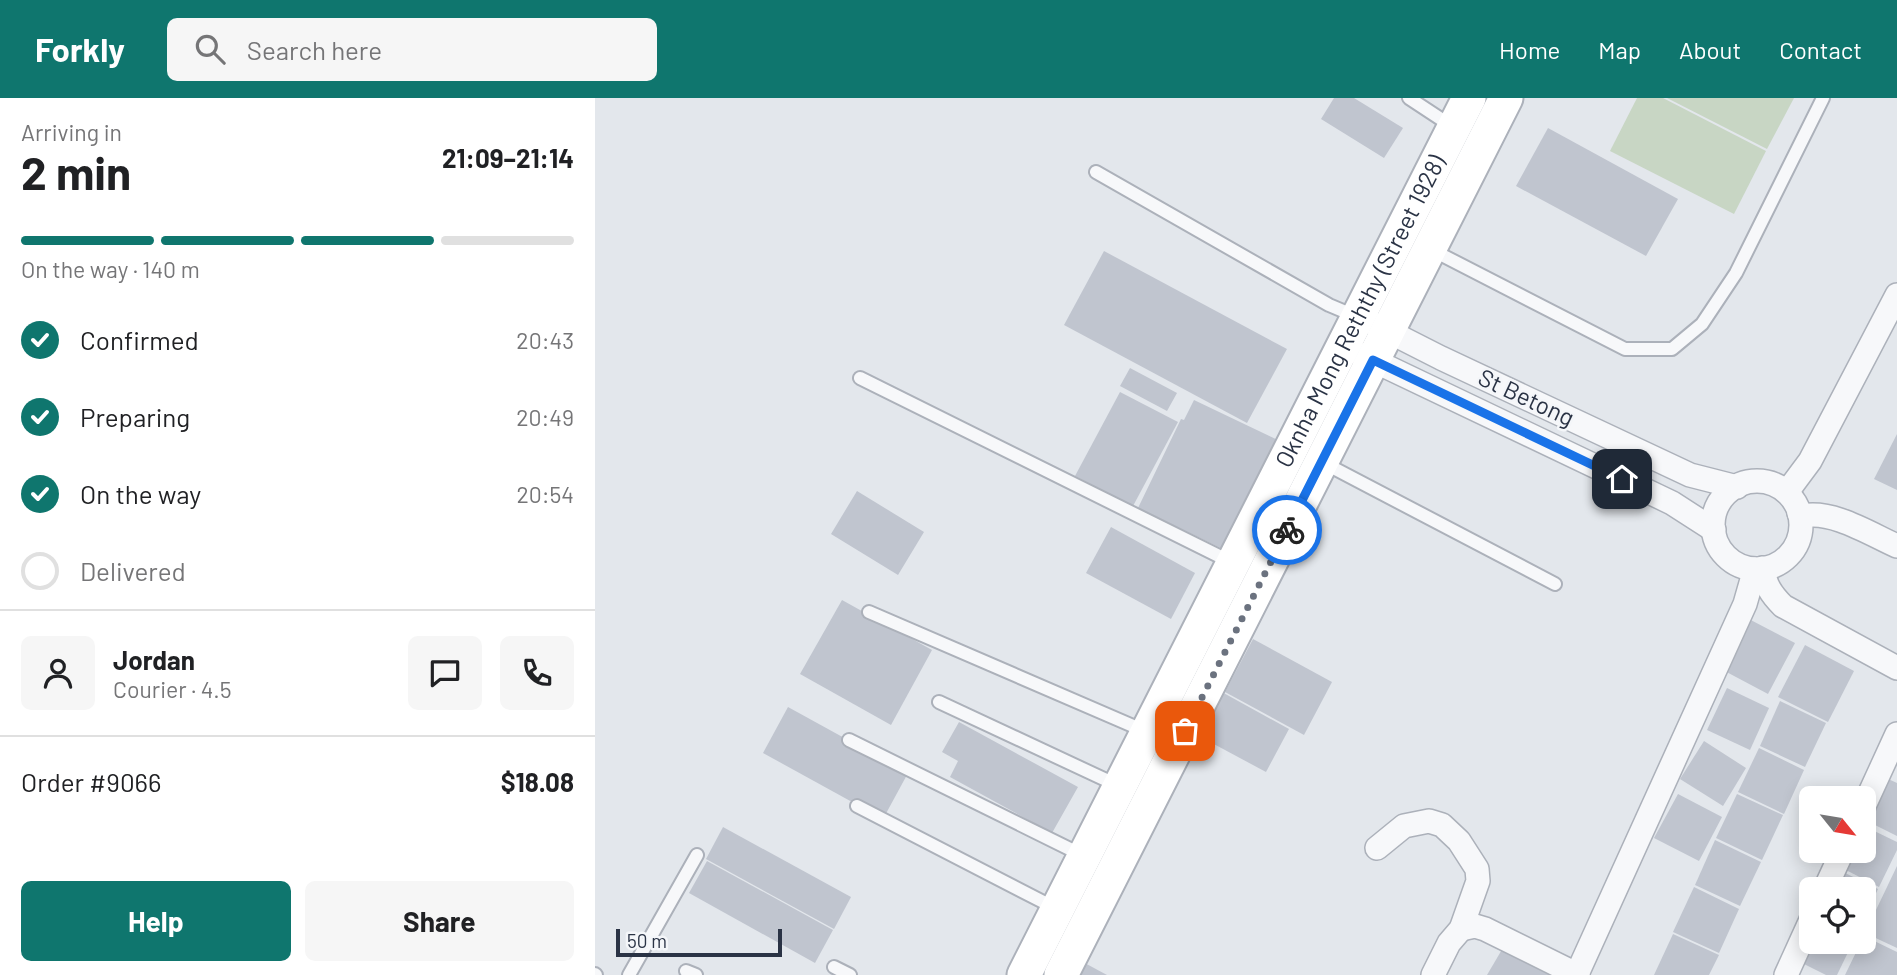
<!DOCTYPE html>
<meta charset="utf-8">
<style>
:root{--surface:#fff;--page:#f6f6f6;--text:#202124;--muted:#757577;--line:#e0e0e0;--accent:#0f766e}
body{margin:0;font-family:Barlow,sans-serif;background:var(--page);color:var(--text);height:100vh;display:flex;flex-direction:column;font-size:26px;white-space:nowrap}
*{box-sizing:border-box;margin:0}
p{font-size:23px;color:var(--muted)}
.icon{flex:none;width:38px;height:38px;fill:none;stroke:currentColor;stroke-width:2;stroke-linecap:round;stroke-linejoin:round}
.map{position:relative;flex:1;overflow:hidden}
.panel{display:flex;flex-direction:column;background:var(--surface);width:595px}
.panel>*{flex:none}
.needle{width:46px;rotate:120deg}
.tools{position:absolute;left:1204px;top:688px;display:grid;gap:14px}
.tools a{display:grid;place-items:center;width:77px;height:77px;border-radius:10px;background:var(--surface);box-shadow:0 4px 18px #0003;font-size:35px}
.scale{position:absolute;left:21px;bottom:18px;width:166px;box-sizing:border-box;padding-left:7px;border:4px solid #2a3345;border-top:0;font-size:19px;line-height:24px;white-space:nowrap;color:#2a3345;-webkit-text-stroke:5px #f4f6f9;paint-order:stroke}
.pin{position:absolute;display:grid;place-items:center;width:60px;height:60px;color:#fff;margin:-30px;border-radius:14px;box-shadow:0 4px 10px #0006}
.courier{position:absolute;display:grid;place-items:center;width:70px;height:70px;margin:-35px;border:5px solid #1a73e8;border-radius:50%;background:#fff;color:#222;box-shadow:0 2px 9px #0007}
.head em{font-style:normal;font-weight:700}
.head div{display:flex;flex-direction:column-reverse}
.head{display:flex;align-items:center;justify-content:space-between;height:119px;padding:0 21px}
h1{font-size:46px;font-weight:700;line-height:52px}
.bar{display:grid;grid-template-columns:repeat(4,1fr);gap:10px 7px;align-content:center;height:84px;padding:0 21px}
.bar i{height:9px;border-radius:5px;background:var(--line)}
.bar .on{background:var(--accent)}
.bar p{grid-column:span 4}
.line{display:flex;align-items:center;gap:18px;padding:0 21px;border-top:2px solid var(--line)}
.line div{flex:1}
.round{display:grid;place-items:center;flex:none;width:74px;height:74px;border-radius:10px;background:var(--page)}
ol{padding:0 21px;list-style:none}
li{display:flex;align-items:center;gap:21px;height:77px}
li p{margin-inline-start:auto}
li .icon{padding:7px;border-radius:50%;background:var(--accent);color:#fff;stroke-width:4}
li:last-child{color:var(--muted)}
li i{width:38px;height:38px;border:4px solid var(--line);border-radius:50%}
.button{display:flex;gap:14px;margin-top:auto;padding:14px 21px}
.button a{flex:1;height:80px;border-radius:10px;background:var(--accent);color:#fff;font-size:28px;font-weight:700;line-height:80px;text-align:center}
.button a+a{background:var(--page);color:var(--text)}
header{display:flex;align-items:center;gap:42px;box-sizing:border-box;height:98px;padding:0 35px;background:var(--accent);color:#fff}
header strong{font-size:33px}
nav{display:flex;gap:38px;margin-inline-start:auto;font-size:24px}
.search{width:490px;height:63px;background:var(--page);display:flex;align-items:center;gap:18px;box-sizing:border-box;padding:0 24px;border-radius:10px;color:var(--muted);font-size:26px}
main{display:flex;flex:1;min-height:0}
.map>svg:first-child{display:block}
</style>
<header>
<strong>Forkly</strong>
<div class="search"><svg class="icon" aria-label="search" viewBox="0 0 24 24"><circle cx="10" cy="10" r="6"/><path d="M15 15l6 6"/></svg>Search here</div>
<nav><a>Home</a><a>Map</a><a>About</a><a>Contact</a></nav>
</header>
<main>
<section class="panel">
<div class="head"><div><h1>2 min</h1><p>Arriving in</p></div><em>21:09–21:14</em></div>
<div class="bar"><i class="on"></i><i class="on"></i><i class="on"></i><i></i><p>On the way · 140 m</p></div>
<ol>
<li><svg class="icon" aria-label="check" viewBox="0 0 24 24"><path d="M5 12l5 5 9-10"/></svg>Confirmed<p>20:43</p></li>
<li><svg class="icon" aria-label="check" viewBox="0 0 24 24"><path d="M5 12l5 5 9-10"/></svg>Preparing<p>20:49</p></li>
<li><svg class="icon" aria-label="check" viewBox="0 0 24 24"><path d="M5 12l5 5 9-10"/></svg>On the way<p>20:54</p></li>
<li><i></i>Delivered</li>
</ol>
<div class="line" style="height:126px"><a class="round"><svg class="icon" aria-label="person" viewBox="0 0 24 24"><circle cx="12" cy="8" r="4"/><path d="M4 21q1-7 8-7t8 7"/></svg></a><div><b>Jordan</b><p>Courier · 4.5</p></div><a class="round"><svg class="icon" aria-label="chat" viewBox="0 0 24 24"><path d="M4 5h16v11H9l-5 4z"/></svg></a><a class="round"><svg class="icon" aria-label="phone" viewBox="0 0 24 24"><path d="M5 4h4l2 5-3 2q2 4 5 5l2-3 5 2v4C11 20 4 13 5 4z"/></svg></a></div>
<div class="line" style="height:91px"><div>Order #9066</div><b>$18.08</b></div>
<div class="button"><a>Help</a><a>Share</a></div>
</section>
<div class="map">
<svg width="1302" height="877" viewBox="0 0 1302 877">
<rect width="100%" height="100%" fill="#e3e7ec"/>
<g fill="#c8d6c4">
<path d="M1042 0H1068L1171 53 1139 116 1015 53Z"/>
<path d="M1072 0H1199L1172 51Z"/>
</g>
<g fill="#c0c5cf">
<path d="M739 0H759L808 30 789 60 726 21Z"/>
<path d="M953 30 1083 101 1051 158 921 88Z"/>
<path d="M509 153 692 251 652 325 469 227Z"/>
<path d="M535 270 582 295 572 313 525 288Z"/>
<path d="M525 294 583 324 538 408 480 378Z"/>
<path d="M599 302 691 346 632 453 543 410 586 321 589 322Z"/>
<path d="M1302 336V392L1279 381Z"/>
<path d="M262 393 329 434 303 477 236 436Z"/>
<path d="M516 429 600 475 576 521 491 475Z"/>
<path d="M247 502 337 552 296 627 205 576Z"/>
<path d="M1150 519 1200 545 1173 596 1124 570Z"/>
<path d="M658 541 737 584 709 637 630 594Z"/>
<path d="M1210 547 1259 573 1233 624 1183 599Z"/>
<path d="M1132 590 1174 610 1155 652 1112 632Z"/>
<path d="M625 593 694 631 671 674 602 637Z"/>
<path d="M1185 603 1231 625 1210 669 1165 648Z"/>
<path d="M193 609 313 675 288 721 168 655Z"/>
<path d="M364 624 483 689 457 735 355 679 363 663 347 654Z"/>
<path d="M1109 643 1151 670 1128 708 1085 681Z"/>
<path d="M1164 650 1209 672 1189 716 1143 694Z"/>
<path d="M1291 680 1302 685V738L1270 722Z"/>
<path d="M1083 696 1127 719 1104 763 1059 740Z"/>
<path d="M1142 696 1188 717 1167 762 1121 740Z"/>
<path d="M1269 728 1302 744V752L1284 789 1247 770 1255 752H1269Z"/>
<path d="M128 729 256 799 239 831 111 761Z"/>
<path d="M1120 742 1166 764 1145 808 1100 787Z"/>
<path d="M112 763 238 832 220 865 94 795Z"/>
<path d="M1302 768V850L1270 835Z"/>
<path d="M1246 773 1283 791 1269 821V791H1237Z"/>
<path d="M1099 789 1144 811 1124 855 1078 834Z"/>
<path d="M1078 836 1124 857 1114 877H1059Z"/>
<path d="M1269 838 1302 854V877H1250L1266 844H1269Z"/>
<path d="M912 843 959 877H892Z"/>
<path d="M1216 844H1258L1242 877H1231L1203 863Z"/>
<path d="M486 863 512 877H478Z"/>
</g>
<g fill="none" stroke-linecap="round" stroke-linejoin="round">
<defs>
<g id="lane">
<path d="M814 0 858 29"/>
<path d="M501 74 734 207 760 218"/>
<path d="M837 152 1030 251H1077L1107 226 1141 175 1228 0"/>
<path d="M265 280 638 465"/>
<path d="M727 364 960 486"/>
<path d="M274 514 552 634"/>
<path d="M344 604 524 688"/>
<path d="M254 642 489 758"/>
<path d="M262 708 462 811"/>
<path d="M239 869 255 877"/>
<path d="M91 873 101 877"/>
<path d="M0 876 1 877"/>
<path d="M34 877 102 757"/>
</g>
<g id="street">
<path d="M781 227 846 260 1095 377 1142 389"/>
<path d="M767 257 1077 405 1119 432"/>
<circle cx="1162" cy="427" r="44"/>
<path d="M1192 394 1215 363 1302 197"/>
<path d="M1204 415 1208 418C1238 412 1275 436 1302 448"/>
<path d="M1168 470C1170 487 1176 496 1188 508L1302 570"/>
<path d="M1269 708 1302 636"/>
<path d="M782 750 809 728 834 723 847 727 864 743 882 771 883 783 866 831 854 845 838 877"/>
<path d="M1230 791 1248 752"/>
<path d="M866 831 880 828 890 831 983 877"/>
<path d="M982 876 1150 506 1160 471"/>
<path d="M1191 877 1216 822"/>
</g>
<g id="secondary">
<path id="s1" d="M429 877 874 0"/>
<path d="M466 877 911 0"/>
</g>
</defs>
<use href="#lane" stroke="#acb1ba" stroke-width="16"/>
<use href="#street" stroke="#acb1ba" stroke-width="26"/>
<use href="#secondary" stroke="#acb1ba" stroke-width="37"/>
<use href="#lane" stroke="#f7f8fa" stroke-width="12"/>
<use href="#street" stroke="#f7f8fa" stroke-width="23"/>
<use href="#secondary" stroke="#fff" stroke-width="33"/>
</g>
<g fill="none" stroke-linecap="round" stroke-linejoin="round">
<path stroke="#6b727f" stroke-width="7" stroke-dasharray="0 12.6" d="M590 633 692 432"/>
<path stroke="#1a73e8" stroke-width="9" d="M692 432 778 262 1027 381"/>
</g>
<g text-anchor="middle" stroke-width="5" stroke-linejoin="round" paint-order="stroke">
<g font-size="24" fill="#2a3345" stroke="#f4f6f9">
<text dy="8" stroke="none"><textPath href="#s1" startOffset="744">Oknha Mong Reththy (Street 1928)</textPath></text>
<text transform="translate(931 300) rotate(25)" y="8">St Betong</text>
</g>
</g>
</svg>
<div class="tools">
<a><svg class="needle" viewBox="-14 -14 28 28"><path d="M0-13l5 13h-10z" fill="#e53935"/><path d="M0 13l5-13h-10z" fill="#757577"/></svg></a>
<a><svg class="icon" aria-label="locate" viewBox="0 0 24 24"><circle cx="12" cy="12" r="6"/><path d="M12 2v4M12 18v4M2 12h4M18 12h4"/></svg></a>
</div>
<div class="scale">50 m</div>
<div class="pin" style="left:590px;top:633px;background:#ea580c"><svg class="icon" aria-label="bag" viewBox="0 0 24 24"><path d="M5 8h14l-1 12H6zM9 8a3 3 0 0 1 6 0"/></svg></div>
<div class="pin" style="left:1027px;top:381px;background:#1f2937"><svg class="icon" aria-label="home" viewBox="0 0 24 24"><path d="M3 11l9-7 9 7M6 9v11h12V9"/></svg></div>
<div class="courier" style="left:692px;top:432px"><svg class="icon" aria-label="bike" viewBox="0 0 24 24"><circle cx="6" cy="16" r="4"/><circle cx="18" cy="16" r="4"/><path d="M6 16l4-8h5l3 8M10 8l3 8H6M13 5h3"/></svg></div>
</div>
</main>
